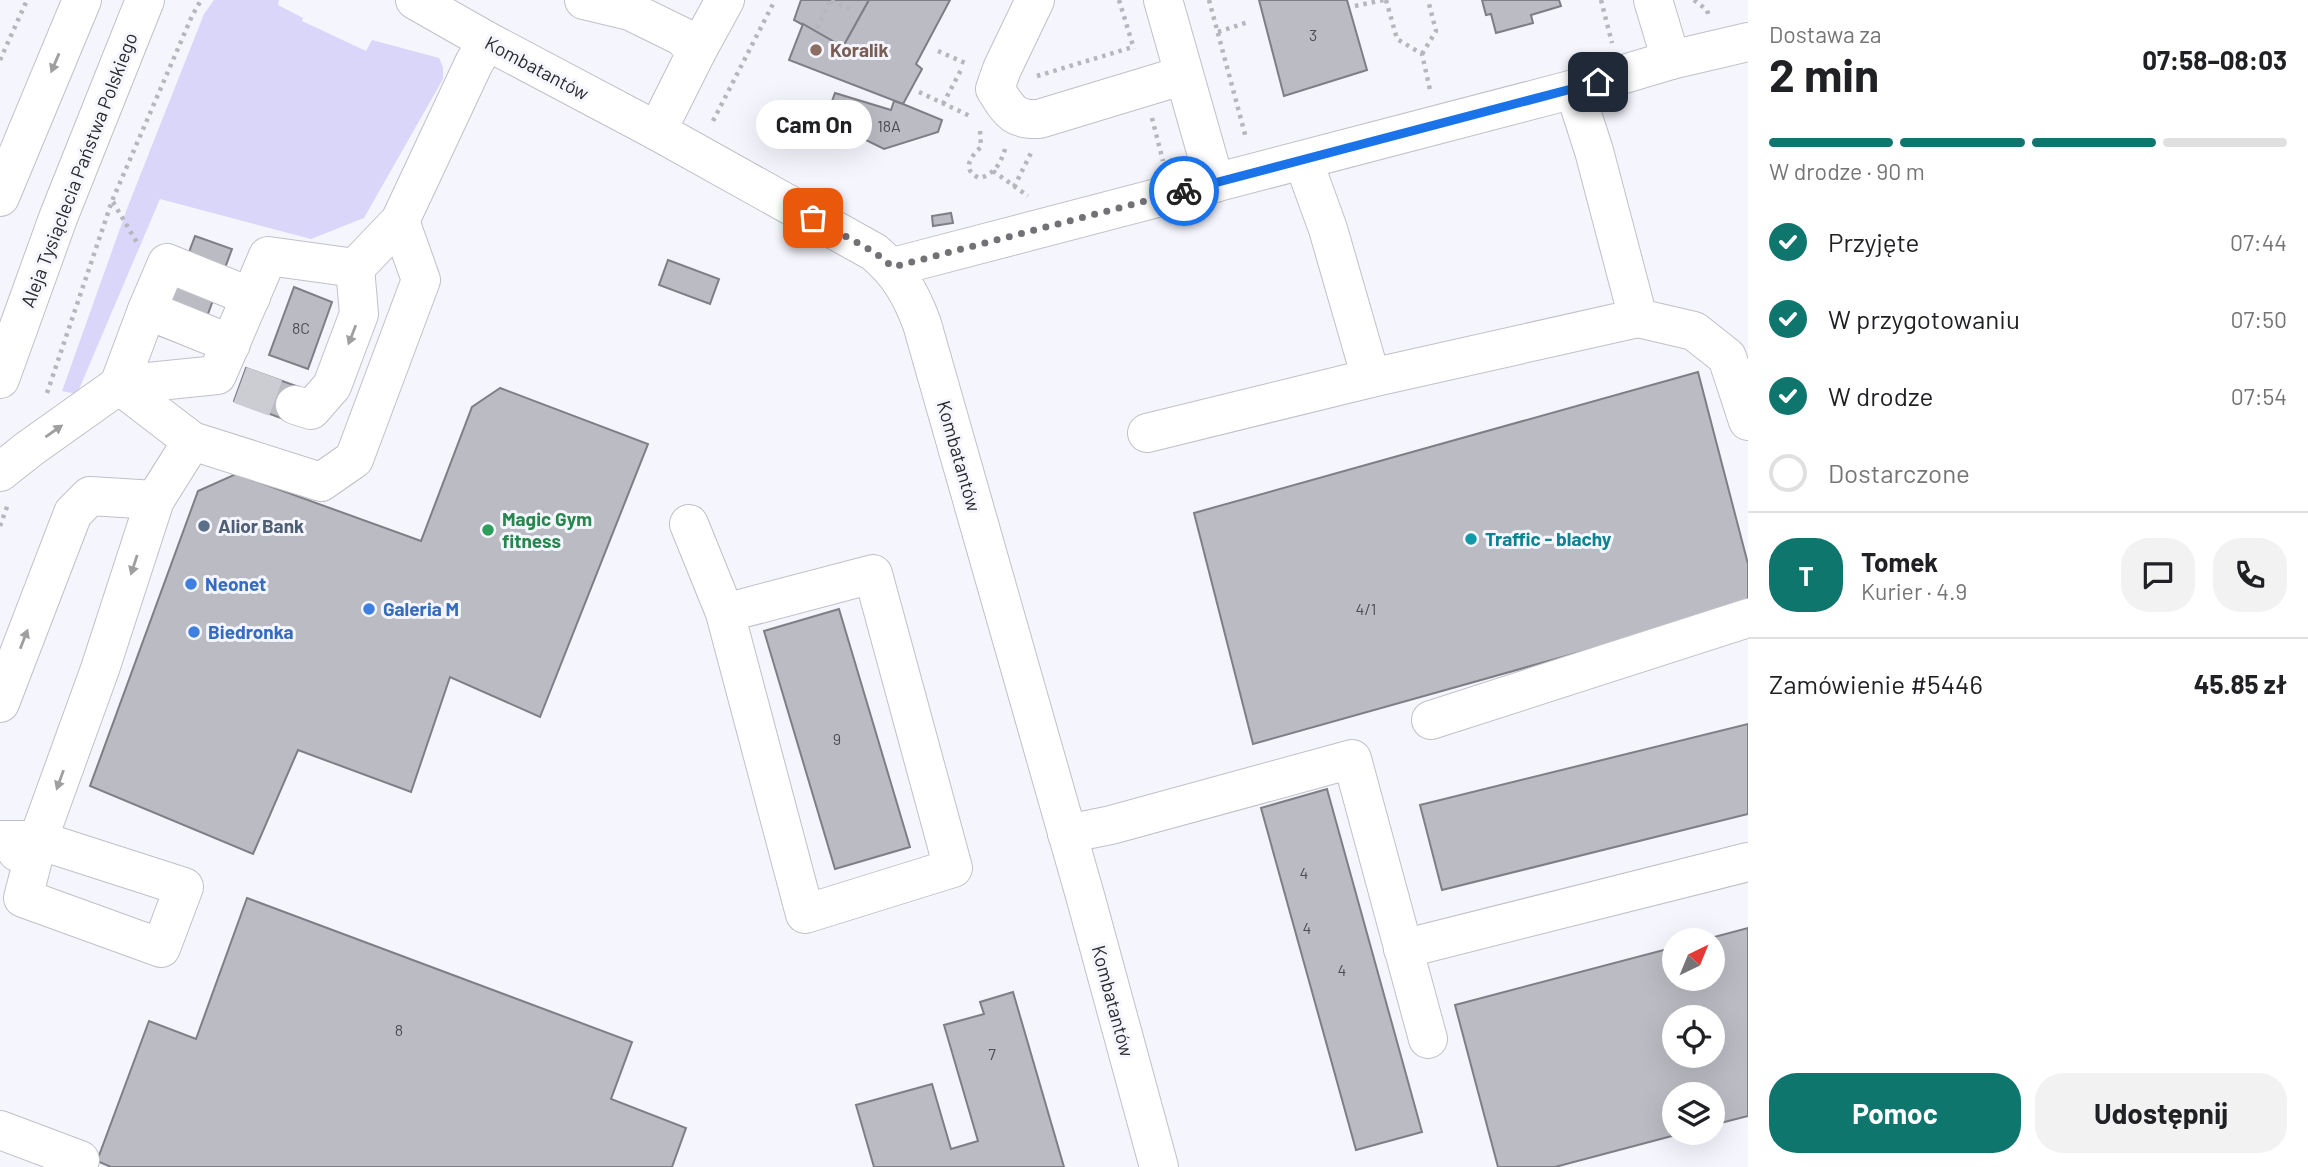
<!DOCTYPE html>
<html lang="pl">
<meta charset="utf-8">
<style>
:root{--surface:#fff;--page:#f2f2f2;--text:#202124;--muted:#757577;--line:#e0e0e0;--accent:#0f766e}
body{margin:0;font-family:Barlow,sans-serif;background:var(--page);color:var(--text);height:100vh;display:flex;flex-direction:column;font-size:26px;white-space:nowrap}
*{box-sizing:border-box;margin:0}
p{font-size:23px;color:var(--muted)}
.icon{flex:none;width:38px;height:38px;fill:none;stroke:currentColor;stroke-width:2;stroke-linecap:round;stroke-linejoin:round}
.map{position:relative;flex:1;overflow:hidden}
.panel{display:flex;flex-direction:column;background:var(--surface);width:560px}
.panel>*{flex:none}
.needle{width:46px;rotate:43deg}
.fabs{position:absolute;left:1662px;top:928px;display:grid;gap:14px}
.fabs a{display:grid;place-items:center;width:63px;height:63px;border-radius:50%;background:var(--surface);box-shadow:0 7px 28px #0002;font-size:35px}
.pin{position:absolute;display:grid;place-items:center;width:60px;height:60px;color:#fff;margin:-30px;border-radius:14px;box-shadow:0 4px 10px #0006}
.courier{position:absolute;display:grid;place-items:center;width:70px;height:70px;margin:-35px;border:5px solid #1a73e8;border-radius:50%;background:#fff;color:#222;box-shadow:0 2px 9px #0007}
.bubble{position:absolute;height:49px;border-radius:24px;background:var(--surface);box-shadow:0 7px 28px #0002;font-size:23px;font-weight:700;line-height:49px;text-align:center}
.headline em{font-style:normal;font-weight:700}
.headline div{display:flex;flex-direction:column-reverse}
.headline{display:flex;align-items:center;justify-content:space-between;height:119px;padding:0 21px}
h1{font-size:46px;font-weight:700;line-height:52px}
.bar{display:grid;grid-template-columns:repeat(4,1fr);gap:10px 7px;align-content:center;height:84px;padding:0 21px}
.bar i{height:9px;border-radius:5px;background:var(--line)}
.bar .current{background:var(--accent)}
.bar p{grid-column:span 4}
.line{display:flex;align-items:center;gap:18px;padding:0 21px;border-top:2px solid var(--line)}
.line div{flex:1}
.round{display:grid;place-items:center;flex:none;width:74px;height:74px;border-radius:28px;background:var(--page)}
ol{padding:0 21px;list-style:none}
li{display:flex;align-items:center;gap:21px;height:77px}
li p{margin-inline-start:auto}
li .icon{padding:7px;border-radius:50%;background:var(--accent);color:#fff;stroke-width:4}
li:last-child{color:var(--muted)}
li i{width:38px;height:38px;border:4px solid var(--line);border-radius:50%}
.primary-button{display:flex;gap:14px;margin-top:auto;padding:14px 21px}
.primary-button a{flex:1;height:80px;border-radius:28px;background:var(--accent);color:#fff;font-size:28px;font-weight:700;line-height:80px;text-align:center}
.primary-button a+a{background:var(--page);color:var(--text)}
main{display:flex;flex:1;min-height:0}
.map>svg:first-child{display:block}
</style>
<main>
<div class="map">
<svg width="1748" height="1167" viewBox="0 0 1748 1167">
<rect width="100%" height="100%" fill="#f5f5fd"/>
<path fill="#d9d6f9" d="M214 0H279L278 5 303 18 302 21 366 51 372 40 439 58 443 67V79L364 218 311 239 160 199 77 394 62 391 128 206 204 14Z"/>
<g fill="#bbbbc3" stroke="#7e7e85" stroke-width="2" fill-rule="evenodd">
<path d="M801 0H869L843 47 794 20Z"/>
<path d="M869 0H950L916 64 922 69 903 104 789 60 803 24 843 47Z"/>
<path d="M1259 0H1347L1367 70 1284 96Z"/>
<path d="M1482 0H1559L1561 6 1531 15 1533 23 1496 33 1491 14 1486 15Z"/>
<path d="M835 93 891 110 894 101 903 104 942 120 938 132 884 149 825 120Z"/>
<path d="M951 213 953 223 933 226 932 216Z"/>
<path d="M195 236 232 249 195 349 158 335Z"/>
<path d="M668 260 719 279 710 304 659 285Z"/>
<path d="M294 287 332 302 308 369 269 355Z"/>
<path d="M246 368 302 388 289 421 234 401Z"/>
<path d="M1698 372 1748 564V605L1253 744 1194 513Z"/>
<path d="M500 388 648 444 540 717 450 677 411 792 298 750 253 854 90 786 198 491 236 474 421 541 472 407Z"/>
<path d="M839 609 910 847 835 869 764 631Z"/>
<path d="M1748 724V814L1442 890 1420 805Z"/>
<path d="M1327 789 1422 1132 1356 1150 1261 808Z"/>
<path d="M247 898 632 1042 611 1099 686 1128 672 1167H111L97 1161 149 1021 196 1039Z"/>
<path d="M1748 928V1116L1713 1125V1094H1675V1132H1687L1555 1167H1498L1455 1005 1675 947V978H1713V940H1703ZM1675 1017H1713V1055H1675Z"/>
<path d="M1013 992 1064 1167H874L856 1105 932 1084 951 1149 978 1141 944 1025 984 1014 980 1002Z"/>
</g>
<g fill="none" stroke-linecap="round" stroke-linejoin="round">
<path stroke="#ccccd3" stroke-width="38" stroke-dasharray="38 19" stroke-linecap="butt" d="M240 385 295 405"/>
<defs>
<g id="minor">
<path d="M415 0 487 41 657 131 874 252C899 273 911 294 922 324L1086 899 1159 1167"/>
<path d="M584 0 630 11 683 37 696 53 657 131"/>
<path d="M1035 0 1002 69 995 89C1009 110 1012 120 1039 119L1184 75"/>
<path d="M1163 0 1215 183"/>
<path d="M1653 0 1671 60"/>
<path d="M696 53 725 0"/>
<path d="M1303 160 1328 229 1371 378 1638 318 1594 151 1574 89"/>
<path d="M893 267 1574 89 1671 60 1748 42"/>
<path d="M147 310 167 263 251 297"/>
<path d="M1638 318 1694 331 1727 357 1748 421"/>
<path d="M119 385 147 310 231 344"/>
<path d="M119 385 192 441"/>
<path d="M295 405 311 410 332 386 359 314 355 268"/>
<path d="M1147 433 1371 378"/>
<path d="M0 472 29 449 119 385 217 375 268 256 355 268 400 221 474 63 487 41"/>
<path d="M689 524 725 613 805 914 953 868 873 574 725 613"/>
<path d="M0 703 73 513 90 496 155 500"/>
<path d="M1431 720 1748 618"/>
<path d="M1067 834 1111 825 1352 759 1428 1039"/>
<path d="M0 840H38L100 669 155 500 192 441 321 482 354 459 421 280 400 221"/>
<path d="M17 852 38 840 184 887 161 948 23 898 38 840"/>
<path d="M1403 949 1748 862"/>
<path d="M0 1130 80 1160"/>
</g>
<g id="major">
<path d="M0 197 82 0"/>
<path d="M0 379 58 218 145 0"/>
</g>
</defs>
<use href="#minor" stroke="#c1c0c8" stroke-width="40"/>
<use href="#major" stroke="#c1c0c8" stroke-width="40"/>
<g stroke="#b6b6bd" stroke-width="4.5" stroke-dasharray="3.5 5" stroke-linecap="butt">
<path d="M1119 0 1134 49"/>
<path d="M1209 0 1246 138"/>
<path d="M1386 0 1397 39 1422 54 1430 90"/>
<path d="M1601 0 1612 43"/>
<path d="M1694 0 1707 10 1709 17"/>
<path d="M831 1 850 9"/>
<path d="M1355 6 1384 0"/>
<path d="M817 28 831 0"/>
<path d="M1218 32 1248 22"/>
<path d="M938 51 965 63"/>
<path d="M1422 54 1436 31 1428 0"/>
<path d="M0 60 27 0"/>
<path d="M1037 76 1133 47"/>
<path d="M919 92 970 116"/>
<path d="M943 104 962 68"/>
<path d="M1152 118 1163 161"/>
<path d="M713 121 775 0"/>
<path d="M980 131 981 147C969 158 962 170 979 178 994 175 1001 163 1005 149"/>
<path d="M993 171 1028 196"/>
<path d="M1014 187 1031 153"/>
<path d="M113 202 139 246"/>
<path d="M47 393 112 201 192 16 201 0"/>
<path d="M0 526 8 504"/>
</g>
<use href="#minor" stroke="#fff" stroke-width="38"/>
<use href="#major" stroke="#fff" stroke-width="38"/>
</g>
<defs><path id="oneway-solid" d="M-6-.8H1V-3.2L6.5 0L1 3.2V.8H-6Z" transform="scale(1.75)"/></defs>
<g fill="#9f9fa0">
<use href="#oneway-solid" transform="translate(55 63) rotate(113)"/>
<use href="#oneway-solid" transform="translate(352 335) rotate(111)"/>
<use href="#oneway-solid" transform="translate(54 431) rotate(-35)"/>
<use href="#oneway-solid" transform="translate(134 565) rotate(108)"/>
<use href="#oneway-solid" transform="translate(24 639) rotate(-69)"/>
<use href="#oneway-solid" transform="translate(60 780) rotate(110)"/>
</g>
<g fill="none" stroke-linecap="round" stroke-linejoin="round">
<path stroke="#717176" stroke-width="7" stroke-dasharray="0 12.6" d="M813 218 874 252 893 267 1184 191"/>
<path stroke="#1a73e8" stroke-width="9" d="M1184 191 1598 82"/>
</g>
<circle fill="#8d6e63" stroke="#f5f5fd" stroke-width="2.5" cx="816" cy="50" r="7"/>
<circle fill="#5c6f8a" stroke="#f5f5fd" stroke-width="2.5" cx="204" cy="526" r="7"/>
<circle fill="#2e9e5b" stroke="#f5f5fd" stroke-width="2.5" cx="488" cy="530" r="7"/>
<circle fill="#0f9aa8" stroke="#f5f5fd" stroke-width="2.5" cx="1471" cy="539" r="7"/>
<g fill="#3f7fe0" stroke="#f5f5fd" stroke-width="2.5">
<circle cx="191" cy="584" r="7"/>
<circle cx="369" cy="609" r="7"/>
<circle cx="194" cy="632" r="7"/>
</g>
<g text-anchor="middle" stroke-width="6" stroke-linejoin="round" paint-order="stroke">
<g font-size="16" fill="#4e4e52">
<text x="1313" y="41">3</text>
<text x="889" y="132">18A</text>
<text x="301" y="334">8C</text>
<text x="1366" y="615">4/1</text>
<text x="837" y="745">9</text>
<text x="1304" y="879">4</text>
<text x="1307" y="934">4</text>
<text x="1342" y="976">4</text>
<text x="399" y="1036">8</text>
<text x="992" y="1060">7</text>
</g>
<g font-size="19" font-weight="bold" fill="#785e54" stroke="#f5f5fd" text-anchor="start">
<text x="830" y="57">Koralik</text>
</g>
<g font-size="19" fill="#2a2a2d" stroke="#f5f5fd">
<text transform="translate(537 68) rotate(28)" y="7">Kombatantów</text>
<text transform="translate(79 170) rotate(-69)" y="7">Aleja Tysiąclecia Państwa Polskiego</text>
<text transform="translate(959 456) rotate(74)" y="7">Kombatantów</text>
<text transform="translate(1113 1001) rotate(75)" y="7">Kombatantów</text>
</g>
<g font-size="19" font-weight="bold" fill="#27864d" stroke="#f5f5fd" text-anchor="start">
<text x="502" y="526">Magic Gym<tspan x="502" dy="22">fitness</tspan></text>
</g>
<g font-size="19" font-weight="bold" fill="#4e5e75" stroke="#f5f5fd" text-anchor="start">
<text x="218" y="533">Alior Bank</text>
</g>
<g font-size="19" font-weight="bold" fill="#0d838f" stroke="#f5f5fd" text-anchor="start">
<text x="1485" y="546">Traffic - blachy</text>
</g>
<g font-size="19" font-weight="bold" fill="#366cbe" stroke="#f5f5fd" text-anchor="start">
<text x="205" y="591">Neonet</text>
<text x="383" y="616">Galeria M</text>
<text x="208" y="639">Biedronka</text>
</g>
</g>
</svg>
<div class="fabs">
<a><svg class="needle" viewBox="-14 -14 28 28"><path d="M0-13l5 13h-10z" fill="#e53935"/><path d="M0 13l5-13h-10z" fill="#757577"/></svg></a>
<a><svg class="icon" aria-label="locate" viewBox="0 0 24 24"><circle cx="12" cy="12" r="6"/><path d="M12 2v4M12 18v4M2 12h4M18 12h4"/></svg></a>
<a><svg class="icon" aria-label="layers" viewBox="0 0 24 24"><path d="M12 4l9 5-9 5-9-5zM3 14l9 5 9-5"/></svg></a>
</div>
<div class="pin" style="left:813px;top:218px;background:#ea580c"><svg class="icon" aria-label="bag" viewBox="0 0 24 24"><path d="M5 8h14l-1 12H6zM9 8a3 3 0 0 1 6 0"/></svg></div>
<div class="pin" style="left:1598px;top:82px;background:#1f2937"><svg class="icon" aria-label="home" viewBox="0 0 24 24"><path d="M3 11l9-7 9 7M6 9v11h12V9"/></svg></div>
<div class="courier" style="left:1184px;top:191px"><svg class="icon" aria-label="bike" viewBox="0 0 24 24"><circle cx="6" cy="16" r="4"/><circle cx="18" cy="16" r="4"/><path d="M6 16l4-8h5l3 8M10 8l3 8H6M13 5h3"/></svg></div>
<div class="bubble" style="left:756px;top:100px;width:116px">Cam On</div>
</div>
<section class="panel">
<div class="headline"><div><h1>2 min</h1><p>Dostawa za</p></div><em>07:58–08:03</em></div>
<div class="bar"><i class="current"></i><i class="current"></i><i class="current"></i><i></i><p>W drodze · 90 m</p></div>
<ol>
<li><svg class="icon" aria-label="check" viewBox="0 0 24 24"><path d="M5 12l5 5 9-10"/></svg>Przyjęte<p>07:44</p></li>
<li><svg class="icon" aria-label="check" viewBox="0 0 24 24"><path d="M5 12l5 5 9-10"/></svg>W przygotowaniu<p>07:50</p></li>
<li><svg class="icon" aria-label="check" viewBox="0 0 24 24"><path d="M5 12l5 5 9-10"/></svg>W drodze<p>07:54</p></li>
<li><i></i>Dostarczone</li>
</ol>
<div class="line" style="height:126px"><b class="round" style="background:var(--accent);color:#fff">T</b><div><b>Tomek</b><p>Kurier · 4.9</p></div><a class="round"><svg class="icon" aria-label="chat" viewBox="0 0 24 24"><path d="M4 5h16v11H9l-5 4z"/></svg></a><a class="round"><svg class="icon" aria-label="phone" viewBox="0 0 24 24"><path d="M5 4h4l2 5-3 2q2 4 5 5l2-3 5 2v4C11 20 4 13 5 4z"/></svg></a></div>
<div class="line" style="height:91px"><div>Zamówienie #5446</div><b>45.85 zł</b></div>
<div class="primary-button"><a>Pomoc</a><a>Udostępnij</a></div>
</section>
</main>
